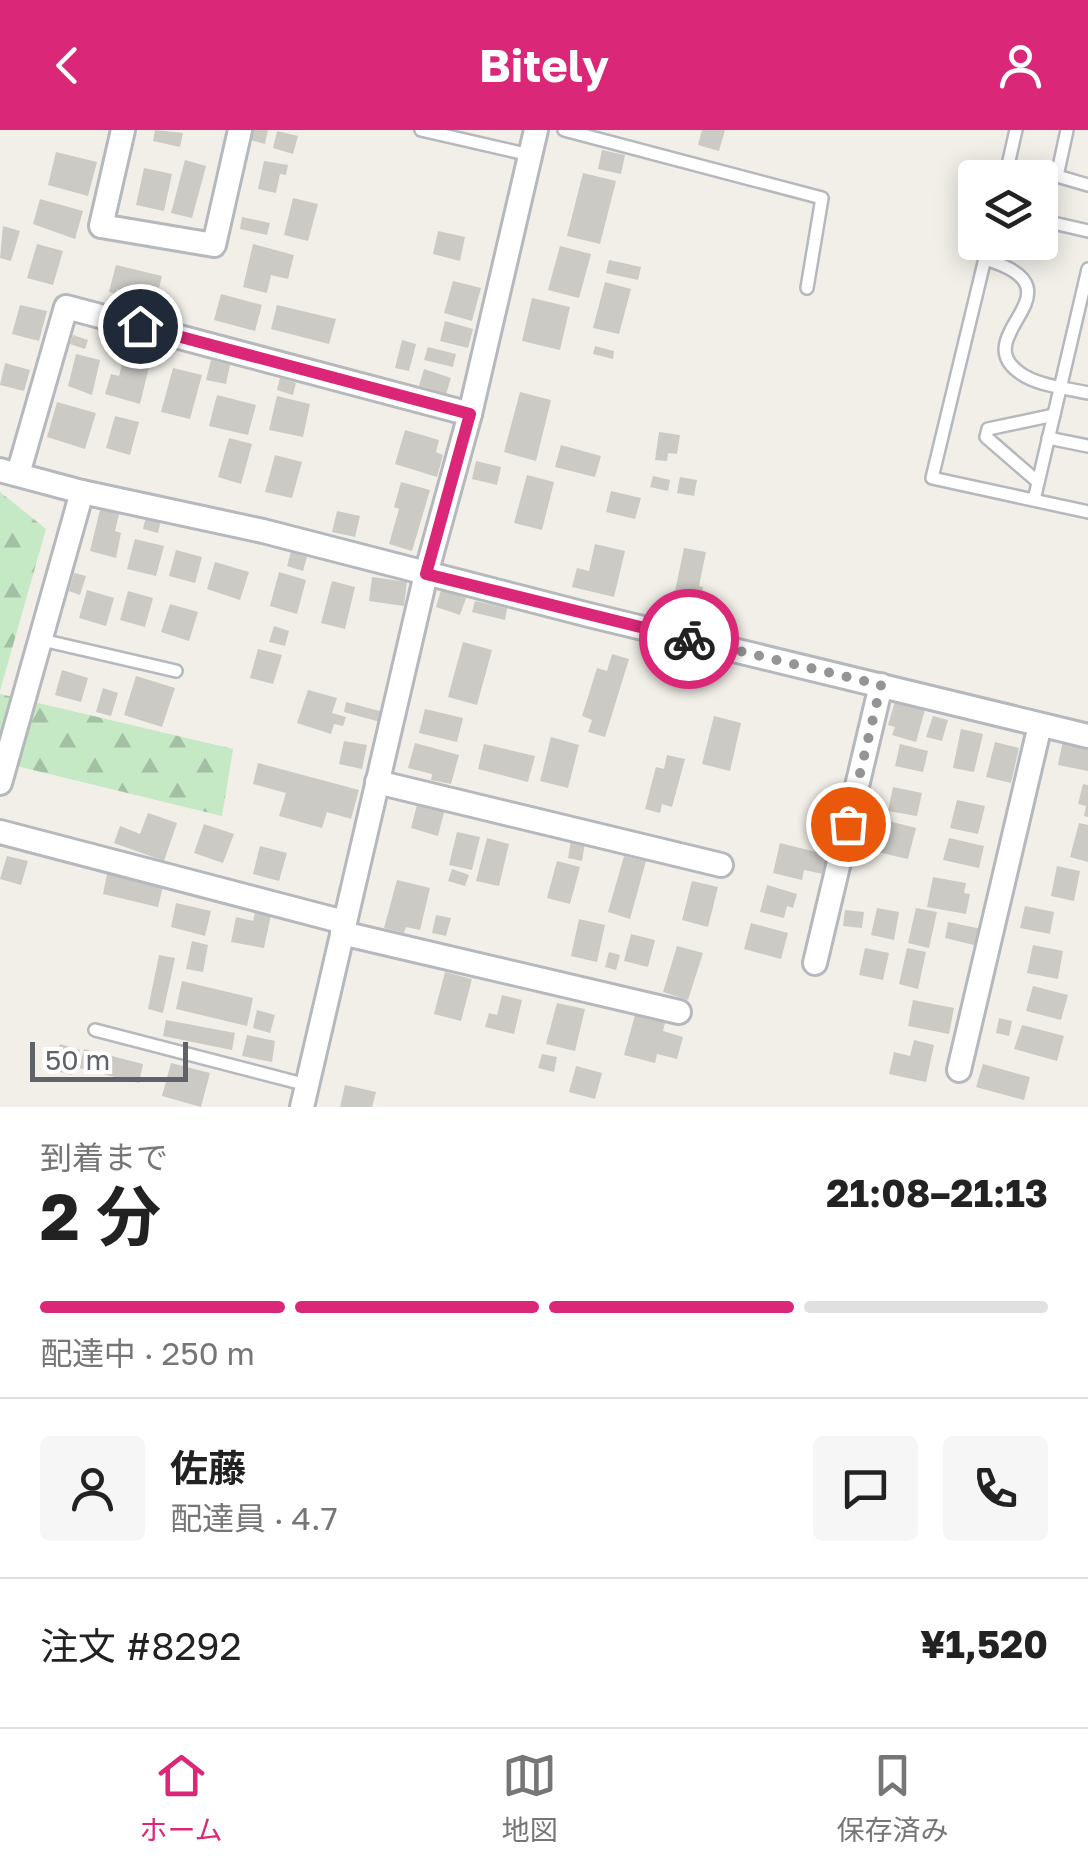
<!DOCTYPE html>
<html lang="ja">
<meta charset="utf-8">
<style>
:root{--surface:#fff;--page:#f6f6f6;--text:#222;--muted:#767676;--line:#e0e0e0;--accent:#db2777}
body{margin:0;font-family:"Golos Text","Noto Sans JP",sans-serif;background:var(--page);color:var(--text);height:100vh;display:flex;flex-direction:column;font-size:38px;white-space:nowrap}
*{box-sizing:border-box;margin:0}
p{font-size:32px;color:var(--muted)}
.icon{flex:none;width:55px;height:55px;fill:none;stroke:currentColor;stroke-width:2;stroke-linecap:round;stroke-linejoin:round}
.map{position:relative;height:977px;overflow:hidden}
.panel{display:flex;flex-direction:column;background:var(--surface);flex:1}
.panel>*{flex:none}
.controls{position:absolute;left:958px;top:30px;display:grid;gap:20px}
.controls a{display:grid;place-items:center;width:100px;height:100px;border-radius:10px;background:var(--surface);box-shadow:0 5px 25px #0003;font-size:50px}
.scale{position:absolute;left:30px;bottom:25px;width:158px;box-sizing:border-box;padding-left:10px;border:5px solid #5f6368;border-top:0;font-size:28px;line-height:35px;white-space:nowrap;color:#5f6368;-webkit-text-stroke:8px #fff;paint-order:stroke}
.pin{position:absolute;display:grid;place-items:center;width:85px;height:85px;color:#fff;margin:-42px;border:5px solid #fff;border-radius:50%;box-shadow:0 2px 10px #0007}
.courier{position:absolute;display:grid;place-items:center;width:100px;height:100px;margin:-50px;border:8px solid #db2777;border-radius:50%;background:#fff;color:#222;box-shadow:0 2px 12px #0007}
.overview em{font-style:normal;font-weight:700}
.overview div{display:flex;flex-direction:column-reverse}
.overview{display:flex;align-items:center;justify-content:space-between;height:170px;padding:0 40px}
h1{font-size:65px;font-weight:700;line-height:75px}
.bar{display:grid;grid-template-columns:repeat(4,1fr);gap:15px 10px;align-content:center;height:120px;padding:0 40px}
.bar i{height:12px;border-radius:8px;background:var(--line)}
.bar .on{background:var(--accent)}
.bar p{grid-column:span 4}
.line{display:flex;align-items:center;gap:25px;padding:0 40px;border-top:2px solid var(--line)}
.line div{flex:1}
.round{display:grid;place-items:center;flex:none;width:105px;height:105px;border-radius:10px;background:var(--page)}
header{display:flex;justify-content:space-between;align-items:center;height:130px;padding:0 40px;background:var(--accent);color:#fff;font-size:45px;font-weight:700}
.tab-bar{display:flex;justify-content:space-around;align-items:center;height:140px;border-top:2px solid var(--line);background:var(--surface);font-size:28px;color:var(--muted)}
.tab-bar a{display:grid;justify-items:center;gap:5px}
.tab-bar .on{color:var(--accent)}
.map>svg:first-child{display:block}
</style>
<header><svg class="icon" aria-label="back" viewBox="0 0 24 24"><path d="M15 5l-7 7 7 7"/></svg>Bitely<svg class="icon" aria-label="person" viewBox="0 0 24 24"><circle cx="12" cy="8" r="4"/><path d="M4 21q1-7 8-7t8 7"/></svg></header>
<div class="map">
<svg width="1088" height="977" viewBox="0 0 1088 977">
<defs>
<pattern id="forest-firs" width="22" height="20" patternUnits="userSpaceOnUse" patternTransform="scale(2.5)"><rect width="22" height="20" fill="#c5e8c5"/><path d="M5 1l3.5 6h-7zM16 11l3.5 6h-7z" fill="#a3c0a4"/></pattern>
</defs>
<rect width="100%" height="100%" fill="#f1efe8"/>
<g fill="url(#forest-firs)">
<path d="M0 362 46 399 0 561Z"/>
<path d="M0 564 233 619 222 686 0 632Z"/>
</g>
<g fill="#cccac5">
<path d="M155 0 183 3 180 17 153 11Z"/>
<path d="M252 0H268L265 14 250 10Z"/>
<path d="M702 0H725L719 21 698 15Z"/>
<path d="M277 1 298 6 293 24 273 18Z"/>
<path d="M602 20 625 25 621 44 598 39Z"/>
<path d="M56 22 97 32 88 66 48 55Z"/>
<path d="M185 30 206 36 192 88 171 83Z"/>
<path d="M264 31 288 35 286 45 280 44 276 63 258 59Z"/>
<path d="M144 38 172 44 164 81 136 75Z"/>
<path d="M583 43 616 51 600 114 567 106Z"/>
<path d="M293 68 318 74 308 111 284 105Z"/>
<path d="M40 69 83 81 75 109 33 94Z"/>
<path d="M242 87 270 93 267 105 240 99Z"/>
<path d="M3 96 20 101 11 131 0 128Z"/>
<path d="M438 101 465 107 460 131 433 124Z"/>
<path d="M37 114 63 121 53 155 27 148Z"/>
<path d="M253 114 294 125 288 149 271 145 267 163 243 157Z"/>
<path d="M560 116 591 124 579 168 548 160Z"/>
<path d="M609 130 641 137 638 150 606 143Z"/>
<path d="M116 135 162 146 155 173 109 162Z"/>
<path d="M453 151 481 158 472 191 444 183Z"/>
<path d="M605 152 631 159 619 204 593 198Z"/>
<path d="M221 164 262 175 255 201 214 190Z"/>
<path d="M532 168 570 177 560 220 522 211Z"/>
<path d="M20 175 47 181 39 211 12 204Z"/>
<path d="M277 175 336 189 329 214 271 199Z"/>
<path d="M445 191 473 199 468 218 440 211Z"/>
<path d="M73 205 88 210 85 219 70 214Z"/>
<path d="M402 210 416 214 409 241 395 238Z"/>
<path d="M595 216 614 221 613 229 593 224Z"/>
<path d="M428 217 456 224 453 237 424 230Z"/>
<path d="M76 224 100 230 92 265 68 256Z"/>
<path d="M123 230 149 237 140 274 105 264 111 244 119 246Z"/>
<path d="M211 230 230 235 226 254 206 250Z"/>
<path d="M5 233 30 240 24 261 0 255Z"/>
<path d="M173 238 202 245 190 289 161 282Z"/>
<path d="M424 239 451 248 446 264 419 256Z"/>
<path d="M280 248 296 253 293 265 277 260Z"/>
<path d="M520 262 551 270 536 331 504 322Z"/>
<path d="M217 265 256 275 248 305 209 296Z"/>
<path d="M277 266 310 274 303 307 269 300Z"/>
<path d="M57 272 96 283 85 319 47 307Z"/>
<path d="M115 286 139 292 130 325 106 318Z"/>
<path d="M405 300 439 310 436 322 443 325 437 347 395 334Z"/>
<path d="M659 302 680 305 677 324 668 323 667 331 655 330Z"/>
<path d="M229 308 252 314 241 354 218 347Z"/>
<path d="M561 315 601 326 595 347 555 337Z"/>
<path d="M275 325 302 332 292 368 265 362Z"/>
<path d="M476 331 501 337 497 355 472 349Z"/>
<path d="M527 345 554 352 542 400 514 393Z"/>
<path d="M653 346 670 350 668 361 650 357Z"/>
<path d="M680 347 697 350 694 366 677 363Z"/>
<path d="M401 352 430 360 412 421 389 414 399 379 394 377Z"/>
<path d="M611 361 641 368 635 389 606 382Z"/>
<path d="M101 376 120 380 115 401 121 403 116 428 90 421Z"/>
<path d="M337 381 360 386 355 407 332 402Z"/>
<path d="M146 386 161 390 158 403 143 399Z"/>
<path d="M135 409 164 416 156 446 127 439Z"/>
<path d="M595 414 625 421 614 467 572 457 577 438 589 441Z"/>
<path d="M684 418 706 422 699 456 703 457 701 468 697 467 693 484 671 480Z"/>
<path d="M176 420 202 427 195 453 169 446Z"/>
<path d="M291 422 307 427 303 441 287 436Z"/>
<path d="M215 432 249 442 240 470 207 459Z"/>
<path d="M279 442 306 450 297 484 270 476Z"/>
<path d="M74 443 86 446 80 465 69 461Z"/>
<path d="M372 447 407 452 404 476 369 471Z"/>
<path d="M332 451 355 457 345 499 321 493Z"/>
<path d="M87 460 114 468 106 496 79 488Z"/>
<path d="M441 460 466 468 460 485 436 477Z"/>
<path d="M128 461 153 468 145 497 120 490Z"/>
<path d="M475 471 507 478 505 490 472 482Z"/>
<path d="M170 474 198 482 189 511 161 502Z"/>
<path d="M274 496 289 501 285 516 269 512Z"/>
<path d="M463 512 492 520 477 575 448 567Z"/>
<path d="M258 519 282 525 273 554 250 548Z"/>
<path d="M612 524 629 529 605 607 588 602 592 590 582 586 597 538 607 541Z"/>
<path d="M62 540 88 548 81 572 55 565Z"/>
<path d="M136 546 175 558 162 597 124 585Z"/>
<path d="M103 558 118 563 111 586 96 582Z"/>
<path d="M308 560 337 568 332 583 346 587 343 596 334 594 331 604 297 593Z"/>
<path d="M896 568 926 576 916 612 892 605 895 597 888 595Z"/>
<path d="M346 572 383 582 380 592 344 582Z"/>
<path d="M425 579 463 588 457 612 419 603Z"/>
<path d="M714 586 741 593 730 641 702 634Z"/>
<path d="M933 586 948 590 942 611 926 607Z"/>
<path d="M961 599 983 604 974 642 953 638Z"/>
<path d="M551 607 579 615 568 658 540 651Z"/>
<path d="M1063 610 1088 615V641L1058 635Z"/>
<path d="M344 611 367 615 362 639 339 634Z"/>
<path d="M995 612 1019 618 1011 653 986 647Z"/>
<path d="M415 613 459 625 451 654 431 650 432 644 408 638Z"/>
<path d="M484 614 535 626 528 652 478 639Z"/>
<path d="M900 614 928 621 923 642 895 636Z"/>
<path d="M667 625 685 629 672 677 662 674 660 683 645 679 656 637 664 639Z"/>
<path d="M258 633 359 660 351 689 327 682 322 698 279 686 286 663 253 654Z"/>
<path d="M1083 654 1088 655V687L1084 686 1086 676 1078 674Z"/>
<path d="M893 657 922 663 917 686 888 681Z"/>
<path d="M957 670 985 676 978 704 950 698Z"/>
<path d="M418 671 445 678 438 706 411 698Z"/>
<path d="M148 683 177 693 164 731 114 713 120 696 140 704Z"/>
<path d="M885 690 916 698 908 729 877 722Z"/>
<path d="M1079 693 1088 695V732L1070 727Z"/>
<path d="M204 694 234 704 223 733 194 723Z"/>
<path d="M457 702 480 707 472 740 449 735Z"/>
<path d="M487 708 509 714 499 756 476 751Z"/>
<path d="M949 708 984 716 979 738 943 730Z"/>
<path d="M571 710 585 712 582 731 568 728Z"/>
<path d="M780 713 828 725 823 744 804 740 802 750 773 743Z"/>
<path d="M260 716 287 723 279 751 253 744Z"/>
<path d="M7 726 28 731 21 755 0 749Z"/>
<path d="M624 726 646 731 630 789 608 782Z"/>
<path d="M557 731 580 737 570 774 547 768Z"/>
<path d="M1057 736 1080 741 1074 771 1051 766Z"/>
<path d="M452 739 469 745 465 756 448 751Z"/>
<path d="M107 744 163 756 158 777 103 764Z"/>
<path d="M933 747 966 753 964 763 970 764 966 784 927 777Z"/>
<path d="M397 750 430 758 420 800 406 797 404 803 384 798Z"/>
<path d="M692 751 718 757 708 797 682 790Z"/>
<path d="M767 755 797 764 793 778 787 776 784 788 760 782Z"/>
<path d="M176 773 211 781 205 806 171 797Z"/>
<path d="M1025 776 1054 782 1050 804 1020 798Z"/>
<path d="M877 778 899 782 894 810 871 805Z"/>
<path d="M916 778 937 782 929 818 908 813Z"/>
<path d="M845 780 864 782 862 798 843 796Z"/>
<path d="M255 782 271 785 264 818 231 812 236 787 253 791Z"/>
<path d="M436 785 451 788 446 806 432 803Z"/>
<path d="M579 789 605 795 597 832 571 826Z"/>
<path d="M948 792 982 799 978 816 945 808Z"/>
<path d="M751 793 788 803 781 829 744 819Z"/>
<path d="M631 804 655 810 648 837 624 831Z"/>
<path d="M192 811 208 815 203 842 186 839Z"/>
<path d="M1033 815 1063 821 1058 849 1027 843Z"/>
<path d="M677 816 703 823 688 870 663 862Z"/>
<path d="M865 818 889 823 883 850 859 845Z"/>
<path d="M907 818 926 822 918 859 899 854Z"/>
<path d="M609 822 620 825 616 840 605 837Z"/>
<path d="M159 825 175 828 163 883 148 879Z"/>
<path d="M445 842 472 849 461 891 434 884Z"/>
<path d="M182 851 253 868 247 896 176 879Z"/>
<path d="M1033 856 1068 865 1061 890 1026 881Z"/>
<path d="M502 865 522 870 514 904 485 897 489 883 497 885Z"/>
<path d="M913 870 954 878 949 904 908 896Z"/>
<path d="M557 873 585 879 575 921 546 914Z"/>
<path d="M257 880 275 885 270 903 253 898Z"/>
<path d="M635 885 665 893 663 901 683 907 677 929 657 924 655 933 624 925Z"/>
<path d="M999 888 1012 891 1009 906 996 903Z"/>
<path d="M166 890 235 903 232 920 163 906Z"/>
<path d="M1022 895 1064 906 1057 931 1014 919Z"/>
<path d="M247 905 275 911 272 932 242 926Z"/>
<path d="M914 910 934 915 926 952 889 944 894 922 910 926Z"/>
<path d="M60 914 80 920 72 945 53 940Z"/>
<path d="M84 919 143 934 139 953 79 938Z"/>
<path d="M542 924 557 927 554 942 538 938Z"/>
<path d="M171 933 210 943 201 977 162 966Z"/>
<path d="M983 934 1030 947 1024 970 976 957Z"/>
<path d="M576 936 602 943 595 969 569 962Z"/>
<path d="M345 955 376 962 372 977H340Z"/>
</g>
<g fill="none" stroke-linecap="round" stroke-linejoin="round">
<defs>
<g id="service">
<path d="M421 0 530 25"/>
<path d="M564 0 822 68 807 158"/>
<path d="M1067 0 1057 46 1088 55"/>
<path d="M1005 48 1016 0"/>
<path d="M1040 90 1088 101"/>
<path d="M989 112 932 348 1088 382"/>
<path d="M985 129C1088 160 965 205 1020 243 1038 256 1067 258 1088 263"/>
<path d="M1048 308 1088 316"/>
<path d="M1038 352 986 307 988 299 1054 285"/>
<path d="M1034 370 1088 139"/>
<path d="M42 510 176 541"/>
<path d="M95 900 307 955"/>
</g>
<g id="minor">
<path d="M123 0 101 96 214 115 240 0"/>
<path d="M0 340 82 362 263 401 589 485 1088 606"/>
<path d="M18 344 66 177 470 284"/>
<path d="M377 652 721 735"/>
<path d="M0 653 82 362"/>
<path d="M0 702 344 792"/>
<path d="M342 803 679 882"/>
<path d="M815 833 881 555"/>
<path d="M959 940 1040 595"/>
<path d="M302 977 426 444 470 284 536 0"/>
</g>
</defs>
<use href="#service" stroke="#b5b8bc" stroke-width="16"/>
<use href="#minor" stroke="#b5b8bc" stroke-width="28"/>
<use href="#service" stroke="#fff" stroke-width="11"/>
<use href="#minor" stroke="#fff" stroke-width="22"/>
</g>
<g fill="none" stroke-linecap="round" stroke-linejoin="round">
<path stroke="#929495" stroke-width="10" stroke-dasharray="0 18" d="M689 509 881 555 848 694"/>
<path stroke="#db2777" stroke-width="12" d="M140 196 470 284 426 444 689 509"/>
</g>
</svg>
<div class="controls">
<a><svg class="icon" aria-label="layers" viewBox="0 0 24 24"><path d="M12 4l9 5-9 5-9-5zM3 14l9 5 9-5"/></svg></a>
</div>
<div class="scale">50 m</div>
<div class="pin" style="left:848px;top:694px;background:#ea580c"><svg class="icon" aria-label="bag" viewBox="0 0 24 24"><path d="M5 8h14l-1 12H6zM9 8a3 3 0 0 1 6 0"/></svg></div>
<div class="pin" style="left:140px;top:196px;background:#1f2937"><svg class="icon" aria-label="home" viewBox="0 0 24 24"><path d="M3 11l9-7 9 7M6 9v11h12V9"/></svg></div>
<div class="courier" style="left:689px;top:509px"><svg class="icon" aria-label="bike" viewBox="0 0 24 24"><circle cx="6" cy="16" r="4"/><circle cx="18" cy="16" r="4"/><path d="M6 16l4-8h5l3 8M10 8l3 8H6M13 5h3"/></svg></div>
</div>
<section class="panel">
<div class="overview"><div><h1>2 分</h1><p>到着まで</p></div><em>21:08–21:13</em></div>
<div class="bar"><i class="on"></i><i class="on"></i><i class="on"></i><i></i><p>配達中 · 250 m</p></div>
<div class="line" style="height:180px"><a class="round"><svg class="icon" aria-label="person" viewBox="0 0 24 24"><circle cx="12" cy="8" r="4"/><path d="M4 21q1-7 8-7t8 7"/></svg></a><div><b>佐藤</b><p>配達員 · 4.7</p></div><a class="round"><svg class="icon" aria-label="chat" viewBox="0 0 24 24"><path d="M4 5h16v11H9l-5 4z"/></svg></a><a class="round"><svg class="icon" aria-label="phone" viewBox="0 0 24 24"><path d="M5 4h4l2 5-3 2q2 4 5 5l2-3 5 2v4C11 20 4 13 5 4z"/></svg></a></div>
<div class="line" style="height:130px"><div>注文 #8292</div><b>¥1,520</b></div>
</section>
<nav class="tab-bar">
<a class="on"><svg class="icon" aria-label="home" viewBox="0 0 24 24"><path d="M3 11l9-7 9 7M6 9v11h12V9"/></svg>ホーム</a>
<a><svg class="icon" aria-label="map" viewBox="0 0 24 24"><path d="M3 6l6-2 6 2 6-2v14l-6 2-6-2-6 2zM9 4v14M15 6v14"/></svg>地図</a>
<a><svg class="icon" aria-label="saved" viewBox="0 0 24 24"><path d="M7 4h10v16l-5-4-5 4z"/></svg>保存済み</a>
</nav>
